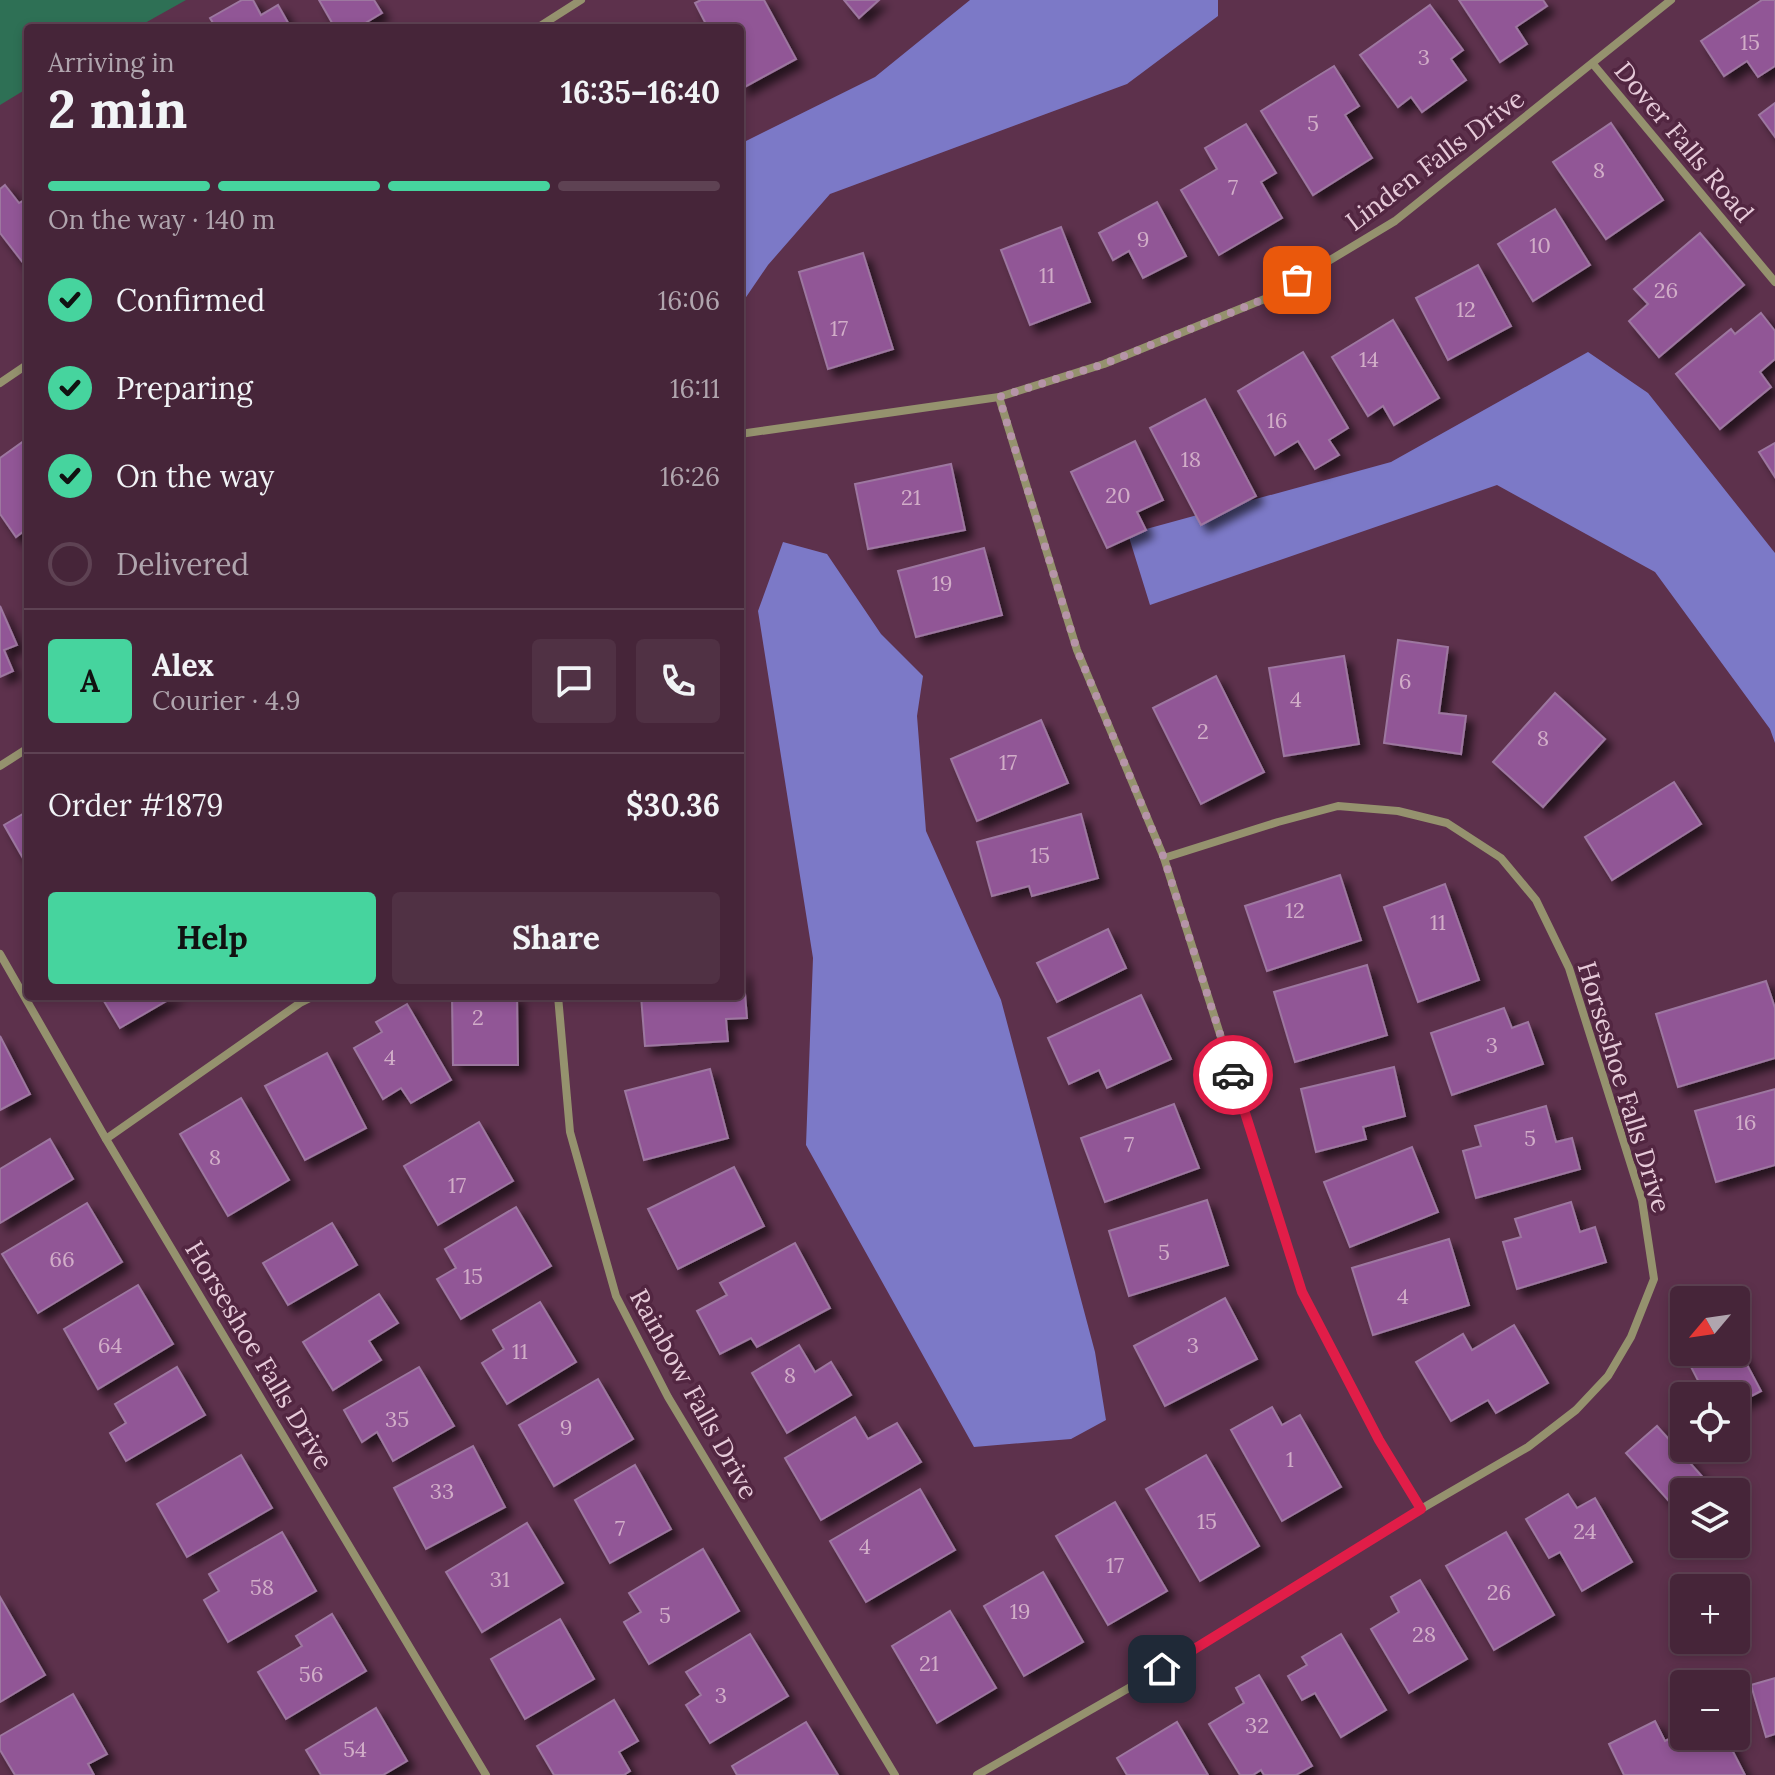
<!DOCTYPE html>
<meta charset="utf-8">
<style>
:root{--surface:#462539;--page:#503144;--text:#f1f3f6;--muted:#b0a5ae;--line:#5e4253;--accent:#46d49e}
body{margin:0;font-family:Lora,serif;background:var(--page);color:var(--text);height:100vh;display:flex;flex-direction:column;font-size:30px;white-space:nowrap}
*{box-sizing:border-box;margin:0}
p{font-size:26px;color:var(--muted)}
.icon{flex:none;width:44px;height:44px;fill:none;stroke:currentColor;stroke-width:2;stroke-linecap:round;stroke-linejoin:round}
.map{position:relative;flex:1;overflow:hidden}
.details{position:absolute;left:24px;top:24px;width:720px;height:976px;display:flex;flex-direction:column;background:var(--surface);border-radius:8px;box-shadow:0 4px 12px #0003,0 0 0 2px var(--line)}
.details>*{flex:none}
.needle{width:52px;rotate:241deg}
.tools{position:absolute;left:1670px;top:1286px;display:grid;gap:16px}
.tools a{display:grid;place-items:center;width:80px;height:80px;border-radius:8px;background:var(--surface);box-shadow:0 4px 12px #0003,0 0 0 2px var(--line);font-size:40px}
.pin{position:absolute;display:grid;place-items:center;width:68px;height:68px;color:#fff;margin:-34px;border-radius:16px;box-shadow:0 4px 12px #0006}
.courier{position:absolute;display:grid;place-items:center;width:80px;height:80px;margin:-40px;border:6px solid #e11d48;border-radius:50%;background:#fff;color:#222;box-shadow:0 2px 10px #0007}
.head em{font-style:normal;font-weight:700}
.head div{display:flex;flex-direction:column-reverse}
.head{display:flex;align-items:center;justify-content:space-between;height:136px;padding:0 24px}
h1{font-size:52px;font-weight:700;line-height:60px}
.bar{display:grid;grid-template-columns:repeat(4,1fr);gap:12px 8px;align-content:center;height:96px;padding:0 24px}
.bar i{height:10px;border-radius:6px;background:var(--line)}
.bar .on{background:var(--accent)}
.bar p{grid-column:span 4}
.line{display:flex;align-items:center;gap:20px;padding:0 24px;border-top:2px solid var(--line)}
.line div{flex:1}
.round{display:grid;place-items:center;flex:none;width:84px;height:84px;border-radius:8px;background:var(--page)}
ol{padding:0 24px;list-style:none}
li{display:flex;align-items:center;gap:24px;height:88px}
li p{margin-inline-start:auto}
li .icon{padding:8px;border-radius:50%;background:var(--accent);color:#111;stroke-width:4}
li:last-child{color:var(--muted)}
li i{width:44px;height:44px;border:4px solid var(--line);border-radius:50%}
.action{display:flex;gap:16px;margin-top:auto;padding:16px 24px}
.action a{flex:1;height:92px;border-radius:8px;background:var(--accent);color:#111;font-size:32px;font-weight:700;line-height:92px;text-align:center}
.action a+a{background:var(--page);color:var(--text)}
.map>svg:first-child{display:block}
</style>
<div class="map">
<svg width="1775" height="1775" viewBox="0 0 1775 1775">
<defs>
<filter id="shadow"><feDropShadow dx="7" dy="7" stdDeviation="4" flood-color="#0009"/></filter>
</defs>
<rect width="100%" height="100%" fill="#5d314c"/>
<path fill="#2e7055" d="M0 0H186L136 28H28V88L0 105Z"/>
<g fill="#7c79c7">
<path d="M970 0H1218V16L1127 84 830 194 768 265 740 306V144L875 77Z"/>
<path d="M1588 352 1648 393 1775 553V743L1770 729 1655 572 1497 485 1150 605 1128 534 1391 462Z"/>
<path d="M783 542 827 554 881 634 923 676 917 716 926 831 1001 1000 1095 1352 1106 1420 1071 1439 974 1447 806 1145 813 958 758 611Z"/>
</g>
<g fill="#915796" stroke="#9d77a0" stroke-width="2" filter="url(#shadow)">
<path d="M242 0H253L261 15 278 5 291 28H216L210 18Z"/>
<path d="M319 0H374L382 13 357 28H335Z"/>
<path d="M701 0H764L796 59 741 89 740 28H708L695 3Z"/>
<path d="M844 0H879L859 18Z"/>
<path d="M1459 0H1543L1547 6 1516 27 1527 44 1500 62Z"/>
<path d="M1762 0H1775V66L1758 77 1747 61 1724 76 1701 41Z"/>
<path d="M1430 5 1463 50 1451 59 1466 80 1422 112 1411 97 1398 107 1360 55Z"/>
<path d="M1334 66 1359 106 1345 115 1372 158 1313 195 1261 111Z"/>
<path d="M1775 103V137L1759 115Z"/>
<path d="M1611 123 1663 200 1606 239 1553 162Z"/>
<path d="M1246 124 1276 173 1261 182 1282 218 1219 255 1181 190 1217 169 1205 148Z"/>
<path d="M5 185 19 203 28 198V260L24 264 0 233V189Z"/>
<path d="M1157 202 1186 256 1143 278 1129 251 1113 260 1099 233Z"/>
<path d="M1555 209 1590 265 1533 301 1498 244Z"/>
<path d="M1061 227 1090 302 1030 325 1001 250Z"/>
<path d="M1700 233 1744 285 1659 357 1629 321 1648 304 1634 289Z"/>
<path d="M863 253 893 349 828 369 799 272Z"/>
<path d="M1478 265 1511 326 1448 360 1416 298Z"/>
<path d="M1761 313 1775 331V359L1760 372 1771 387 1720 429 1676 374 1731 329 1735 334Z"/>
<path d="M1393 320 1439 398 1394 425 1383 406 1368 416 1332 357Z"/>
<path d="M1303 352 1348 428 1329 440 1339 455 1315 469 1298 441 1275 455 1238 391Z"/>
<path d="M1205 399 1256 496 1201 525 1150 428Z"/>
<path d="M28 438V528L16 537 0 514V458Z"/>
<path d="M1135 441 1163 500 1137 512 1146 530 1107 548 1071 472Z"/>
<path d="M1775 443V477L1759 452Z"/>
<path d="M951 464 965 530 868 549 855 484Z"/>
<path d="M984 548 1002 615 916 637 898 571Z"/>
<path d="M0 606 17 645 4 650 13 671 0 677Z"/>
<path d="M1398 640 1448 647 1439 713 1466 716 1461 754 1384 743Z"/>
<path d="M1344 656 1359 744 1284 756 1269 668Z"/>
<path d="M1216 676 1264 772 1201 804 1153 708Z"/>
<path d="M1555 693 1605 739 1543 807 1493 762Z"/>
<path d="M1041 720 1068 783 977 821 951 759Z"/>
<path d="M1674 782 1701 824 1612 880 1585 837Z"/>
<path d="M28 811V867L4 825Z"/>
<path d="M1081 814 1098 878 1032 896 1029 886 992 896 977 842Z"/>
<path d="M1340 875 1361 940 1267 971 1245 906Z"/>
<path d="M1445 884 1479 980 1418 1002 1384 907Z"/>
<path d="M1108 929 1126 968 1057 1002 1037 963Z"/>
<path d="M1367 965 1387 1035 1295 1062 1274 992Z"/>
<path d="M740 970H743L747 1018 726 1019 728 1041 645 1046 641 996H740Z"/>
<path d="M1766 981 1775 1008V1058L1678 1087 1656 1014Z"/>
<path d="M1141 995 1171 1059 1107 1088 1099 1070 1069 1084 1048 1038Z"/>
<path d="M101 996H175L120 1028Z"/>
<path d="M452 996H517L518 1065H453Z"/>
<path d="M407 1004 451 1080 411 1103 401 1088 383 1099 354 1048 382 1032 376 1022Z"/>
<path d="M1504 1008 1512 1028 1528 1022 1543 1064 1452 1095 1431 1033Z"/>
<path d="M0 1036 30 1094 0 1110Z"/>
<path d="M327 1053 366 1128 305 1160 265 1086Z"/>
<path d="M1394 1067 1405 1116 1363 1127 1366 1139 1316 1152 1301 1089Z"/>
<path d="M710 1069 728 1138 644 1160 625 1091Z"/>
<path d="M1775 1089V1165L1716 1182 1695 1111Z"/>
<path d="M241 1098 289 1180 228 1216 180 1134Z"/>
<path d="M1174 1104 1199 1168 1105 1202 1081 1138Z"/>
<path d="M1546 1106 1556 1142 1572 1138 1580 1169 1476 1198 1463 1151 1481 1146 1475 1126Z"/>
<path d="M479 1122 513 1181 438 1225 404 1166Z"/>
<path d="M50 1139 73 1179 0 1223V1169Z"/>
<path d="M1412 1147 1438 1212 1350 1247 1324 1182Z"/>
<path d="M734 1167 764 1226 678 1269 648 1209Z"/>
<path d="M1207 1200 1228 1265 1129 1296 1109 1231Z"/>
<path d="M1571 1202 1580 1232 1595 1227 1606 1262 1517 1289 1503 1242 1521 1237 1515 1219Z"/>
<path d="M87 1203 122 1262 38 1313 2 1254Z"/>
<path d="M516 1207 551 1266 461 1319 437 1279 456 1268 445 1249Z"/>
<path d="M332 1223 357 1265 288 1305 263 1263Z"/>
<path d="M1449 1239 1469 1305 1373 1335 1352 1268Z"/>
<path d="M795 1243 830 1308 757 1347 751 1338 720 1354 697 1311 727 1295 720 1283Z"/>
<path d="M138 1285 173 1344 98 1389 64 1329Z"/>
<path d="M379 1294 398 1323 369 1341 381 1360 333 1390 303 1342Z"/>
<path d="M1225 1298 1257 1359 1165 1406 1134 1346Z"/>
<path d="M540 1302 576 1362 507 1404 482 1363 504 1349 493 1330Z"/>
<path d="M1514 1325 1548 1383 1496 1413 1488 1400 1451 1421 1416 1362 1463 1334 1472 1350Z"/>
<path d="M1736 1344 1761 1391 1736 1404V1396H1706L1689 1363 1709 1352H1736Z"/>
<path d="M799 1345 815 1372 831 1362 851 1395 787 1433 752 1373Z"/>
<path d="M177 1367 205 1415 126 1461 110 1433 126 1423 115 1404Z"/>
<path d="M419 1367 454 1426 393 1461 377 1432 362 1442 344 1410Z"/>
<path d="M598 1379 633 1439 554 1486 519 1425Z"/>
<path d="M1272 1407 1282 1425 1300 1415 1341 1487 1282 1521 1231 1430Z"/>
<path d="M855 1417 868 1439 897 1423 921 1462 821 1520 785 1458Z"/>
<path d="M1657 1426 1716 1492H1684V1518L1626 1453Z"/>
<path d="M473 1446 505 1507 426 1549 394 1488Z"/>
<path d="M241 1455 272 1508 187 1557 157 1504Z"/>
<path d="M1206 1455 1259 1546 1200 1581 1146 1489Z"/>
<path d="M635 1465 671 1529 610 1563 575 1500Z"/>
<path d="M920 1489 955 1550 866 1602 830 1541Z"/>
<path d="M1568 1494 1577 1508 1595 1498 1632 1562 1582 1591 1560 1552 1549 1558 1526 1519Z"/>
<path d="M1115 1502 1167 1591 1108 1625 1056 1536Z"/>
<path d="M527 1523 563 1583 482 1632 446 1572Z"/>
<path d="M282 1532 316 1591 228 1642 204 1600 219 1591 209 1574Z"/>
<path d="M1506 1532 1554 1615 1494 1650 1446 1566Z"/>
<path d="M703 1549 739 1611 649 1664 624 1622 641 1612 629 1593Z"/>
<path d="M1043 1572 1083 1642 1024 1676 984 1606Z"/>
<path d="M1420 1580 1467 1659 1409 1693 1371 1629 1399 1612 1391 1597Z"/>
<path d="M0 1597 45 1675 0 1702Z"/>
<path d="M950 1611 996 1688 937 1723 892 1646Z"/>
<path d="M332 1614 366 1671 286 1719 258 1672 302 1646 296 1636Z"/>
<path d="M560 1619 594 1679 525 1719 491 1659Z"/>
<path d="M750 1634 788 1696 710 1743 686 1705 701 1695 686 1672Z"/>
<path d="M1341 1634 1386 1710 1341 1737 1315 1693 1302 1700 1288 1676 1307 1665 1302 1657Z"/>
<path d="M1259 1675 1312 1766 1296 1775H1264L1261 1770 1253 1775H1240L1209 1724 1244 1703 1236 1688Z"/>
<path d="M1775 1678V1734L1766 1737 1751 1685Z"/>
<path d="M73 1694 107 1754 88 1764 94 1775H15L0 1750V1736Z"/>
<path d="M614 1700 638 1741 619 1752 630 1771 624 1775H554L537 1746Z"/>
<path d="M376 1708 407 1761 383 1775H321L306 1750Z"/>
<path d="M1655 1721 1665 1741 1684 1732V1736H1725L1745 1775H1624L1609 1744Z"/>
<path d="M806 1722 838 1775H737L732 1766Z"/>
<path d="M1177 1722 1208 1775H1127L1117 1758Z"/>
</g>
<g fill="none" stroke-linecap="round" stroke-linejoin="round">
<g stroke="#95926e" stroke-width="8">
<path d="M537 28 581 0"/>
<path d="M1593 64 1775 282"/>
<path d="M0 383 28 364"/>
<path d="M999 397 1077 650 1164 858 1302 1292 1379 1440 1421 1509"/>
<path d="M740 434 999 397 1104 364 1267 298 1395 221 1671 0"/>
<path d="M0 766 28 748"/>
<path d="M0 954 106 1139 486 1775"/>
<path d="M558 996 570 1132 616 1296 668 1397 895 1775"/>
<path d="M106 1139 300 1003 314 996"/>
<path d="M977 1775 1162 1669 1421 1509 1528 1447 1576 1410 1608 1376 1631 1337 1654 1279 1642 1200 1569 968 1536 900 1501 858 1447 823 1398 811 1338 806 1278 822 1164 858"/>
</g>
</g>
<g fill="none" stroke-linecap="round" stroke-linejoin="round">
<path stroke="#b694a8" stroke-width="8" stroke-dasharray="0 14.4" d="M1233 1075 1164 858 1077 650 999 397 1104 364 1267 298 1297 280"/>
<path stroke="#e11d48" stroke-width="10" d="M1162 1669 1421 1509 1379 1440 1302 1292 1233 1075"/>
</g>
<g text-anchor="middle" stroke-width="7" stroke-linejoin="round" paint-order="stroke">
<g font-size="22" fill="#d1adc8">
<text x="1750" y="50">15</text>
<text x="1424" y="65">3</text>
<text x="1313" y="131">5</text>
<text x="1599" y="178">8</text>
<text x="1233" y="195">7</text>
<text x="1143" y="247">9</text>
<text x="1540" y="253">10</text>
<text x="1047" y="283">11</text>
<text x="1666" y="298">26</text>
<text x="1466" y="317">12</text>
<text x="839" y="336">17</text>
<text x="1369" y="367">14</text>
<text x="1277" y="428">16</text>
<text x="1191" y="467">18</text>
<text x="1118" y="503">20</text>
<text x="911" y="505">21</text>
<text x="942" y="591">19</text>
<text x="1405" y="689">6</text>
<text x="1296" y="707">4</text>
<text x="1203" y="739">2</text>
<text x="1543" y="746">8</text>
<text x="1008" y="770">17</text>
<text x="1040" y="863">15</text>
<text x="1295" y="918">12</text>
<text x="1438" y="930">11</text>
<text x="478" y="1025">2</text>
<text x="1492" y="1053">3</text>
<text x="390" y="1065">4</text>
<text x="1746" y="1130">16</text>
<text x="1530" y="1146">5</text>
<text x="1129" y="1152">7</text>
<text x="215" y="1165">8</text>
<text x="457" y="1193">17</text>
<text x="1164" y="1260">5</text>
<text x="62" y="1267">66</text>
<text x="473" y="1284">15</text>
<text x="1403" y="1304">4</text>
<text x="110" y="1353">64</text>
<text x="1193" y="1353">3</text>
<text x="520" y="1359">11</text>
<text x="790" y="1383">8</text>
<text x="397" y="1427">35</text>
<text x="566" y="1435">9</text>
<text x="1290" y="1467">1</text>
<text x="442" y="1499">33</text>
<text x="1207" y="1529">15</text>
<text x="620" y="1536">7</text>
<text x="1585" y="1539">24</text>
<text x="865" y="1554">4</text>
<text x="1115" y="1573">17</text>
<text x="500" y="1587">31</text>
<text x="262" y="1595">58</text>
<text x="1499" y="1600">26</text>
<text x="1020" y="1619">19</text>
<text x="665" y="1623">5</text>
<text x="1424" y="1642">28</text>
<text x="929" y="1671">21</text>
<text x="311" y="1682">56</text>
<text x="721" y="1703">3</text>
<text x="1257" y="1733">32</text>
<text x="355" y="1757">54</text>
</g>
<g font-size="26" fill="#e6cad9" stroke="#522641">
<text transform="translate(1684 142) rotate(50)" y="9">Dover Falls Road</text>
<text transform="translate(1435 160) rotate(-37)" y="9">Linden Falls Drive</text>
<text transform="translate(1624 1087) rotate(73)" y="9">Horseshoe Falls Drive</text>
<text transform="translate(259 1355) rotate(59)" y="9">Horseshoe Falls Drive</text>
<text transform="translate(694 1394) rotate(61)" y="9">Rainbow Falls Drive</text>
</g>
</g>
</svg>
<div class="tools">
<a><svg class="needle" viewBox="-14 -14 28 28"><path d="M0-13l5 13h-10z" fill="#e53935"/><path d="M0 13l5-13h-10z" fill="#b0a5ae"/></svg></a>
<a><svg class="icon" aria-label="locate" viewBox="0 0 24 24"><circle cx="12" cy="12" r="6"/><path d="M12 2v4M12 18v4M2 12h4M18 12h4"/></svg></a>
<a><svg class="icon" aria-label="layers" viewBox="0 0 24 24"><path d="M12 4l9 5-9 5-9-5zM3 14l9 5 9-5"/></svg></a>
<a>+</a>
<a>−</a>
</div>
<div class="pin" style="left:1297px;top:280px;background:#ea580c"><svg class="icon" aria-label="bag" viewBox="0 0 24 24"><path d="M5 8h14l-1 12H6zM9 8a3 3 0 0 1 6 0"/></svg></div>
<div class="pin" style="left:1162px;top:1669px;background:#1f2937"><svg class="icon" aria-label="home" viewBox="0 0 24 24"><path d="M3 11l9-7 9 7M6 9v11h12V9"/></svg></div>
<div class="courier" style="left:1233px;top:1075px"><svg class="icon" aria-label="car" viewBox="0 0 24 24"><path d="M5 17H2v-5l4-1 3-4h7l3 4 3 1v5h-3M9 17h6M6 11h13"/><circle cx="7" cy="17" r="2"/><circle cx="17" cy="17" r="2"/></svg></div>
<section class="details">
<div class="head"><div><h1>2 min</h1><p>Arriving in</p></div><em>16:35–16:40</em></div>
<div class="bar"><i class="on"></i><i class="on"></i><i class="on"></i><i></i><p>On the way · 140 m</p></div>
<ol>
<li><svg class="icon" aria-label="check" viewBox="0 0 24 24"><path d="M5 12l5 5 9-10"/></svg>Confirmed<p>16:06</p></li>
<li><svg class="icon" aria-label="check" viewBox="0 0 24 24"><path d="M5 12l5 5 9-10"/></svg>Preparing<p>16:11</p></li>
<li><svg class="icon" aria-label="check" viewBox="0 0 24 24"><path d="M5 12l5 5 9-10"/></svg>On the way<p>16:26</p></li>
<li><i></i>Delivered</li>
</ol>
<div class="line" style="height:144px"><b class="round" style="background:var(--accent);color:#111">A</b><div><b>Alex</b><p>Courier · 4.9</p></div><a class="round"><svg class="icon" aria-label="chat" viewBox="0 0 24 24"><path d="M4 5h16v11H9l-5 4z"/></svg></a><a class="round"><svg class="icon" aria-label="phone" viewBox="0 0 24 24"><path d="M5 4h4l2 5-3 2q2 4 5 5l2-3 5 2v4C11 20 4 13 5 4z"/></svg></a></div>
<div class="line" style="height:104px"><div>Order #1879</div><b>$30.36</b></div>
<div class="action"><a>Help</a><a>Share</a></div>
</section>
</div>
